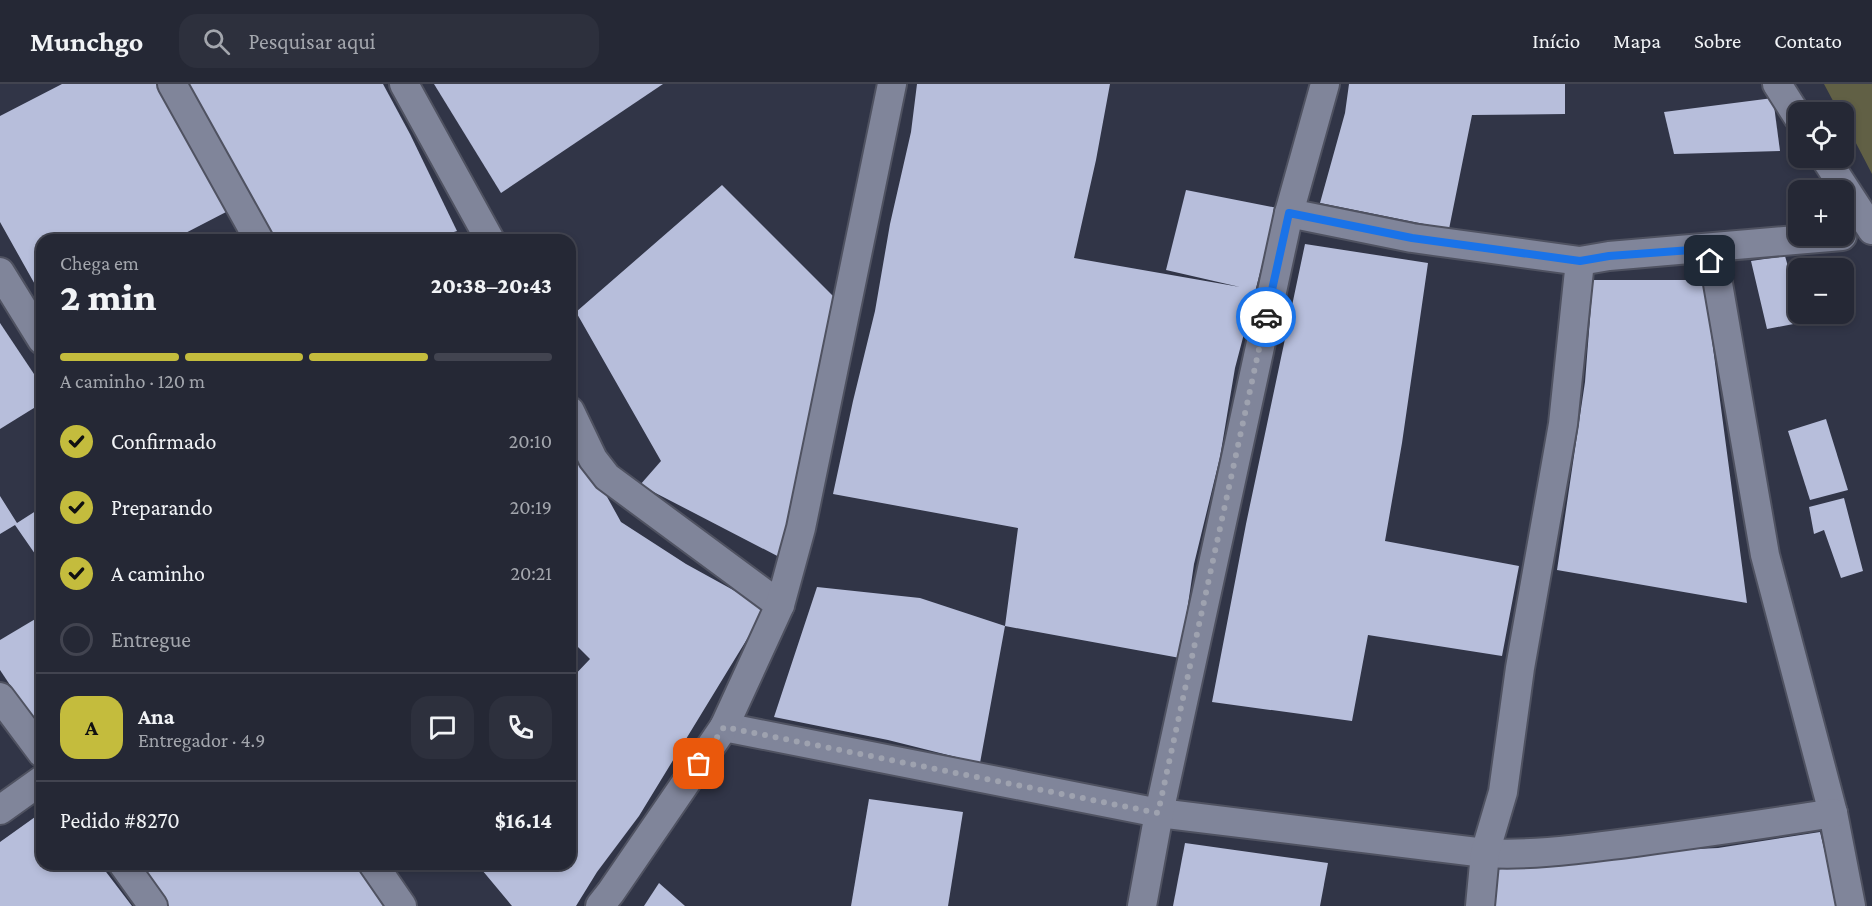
<!DOCTYPE html>
<html lang="pt">
<meta charset="utf-8">
<style>
:root{--surface:#252835;--page:#2d303d;--text:#f1f3f6;--muted:#a3a6ad;--line:#424450;--accent:#c4bc3d}
body{margin:0;font-family:"Crimson Pro",serif;background:var(--page);color:var(--text);height:100vh;display:flex;flex-direction:column;font-size:22px;white-space:nowrap}
*{box-sizing:border-box;margin:0}
p{font-size:20px;color:var(--muted)}
.icon{flex:none;width:33px;height:33px;fill:none;stroke:currentColor;stroke-width:2;stroke-linecap:round;stroke-linejoin:round}
.map{position:relative;flex:1;overflow:hidden}
.details{position:absolute;left:36px;top:150px;width:540px;height:636px;display:flex;flex-direction:column;background:var(--surface);border-radius:18px;box-shadow:0 3px 9px #0003,0 0 0 2px var(--line)}
.details>*{flex:none}
.buttons{position:absolute;left:1788px;top:18px;display:grid;gap:12px}
.buttons a{display:grid;place-items:center;width:66px;height:66px;border-radius:12px;background:var(--surface);box-shadow:0 3px 9px #0003,0 0 0 2px var(--line);font-size:30px}
.pin{position:absolute;display:grid;place-items:center;width:51px;height:51px;color:#fff;margin:-26px;border-radius:12px;box-shadow:0 3px 9px #0006}
.courier{position:absolute;display:grid;place-items:center;width:60px;height:60px;margin:-30px;border:4px solid #1a73e8;border-radius:50%;background:#fff;color:#222;box-shadow:0 2px 8px #0007}
.headline em{font-style:normal;font-weight:800}
.headline div{display:flex;flex-direction:column-reverse}
.headline{display:flex;align-items:center;justify-content:space-between;height:102px;padding:0 24px}
h1{font-size:39px;font-weight:800;line-height:45px}
.bar{display:grid;grid-template-columns:repeat(4,1fr);gap:9px 6px;align-content:center;height:72px;padding:0 24px}
.bar i{height:8px;border-radius:4px;background:var(--line)}
.bar .selected{background:var(--accent)}
.bar p{grid-column:span 4}
.line{display:flex;align-items:center;gap:15px;padding:0 24px;border-top:2px solid var(--line)}
.line div{flex:1}
.round{display:grid;place-items:center;flex:none;width:63px;height:63px;border-radius:18px;background:var(--page)}
ol{padding:0 24px;list-style:none}
li{display:flex;align-items:center;gap:18px;height:66px}
li p{margin-inline-start:auto}
li .icon{padding:6px;border-radius:50%;background:var(--accent);color:#111;stroke-width:4}
li:last-child{color:var(--muted)}
li i{width:33px;height:33px;border:3px solid var(--line);border-radius:50%}
header{display:flex;align-items:center;gap:36px;box-sizing:border-box;height:84px;padding:0 30px;background:var(--surface);border-bottom:2px solid var(--line)}
header strong{font-size:28px}
nav{display:flex;gap:33px;margin-inline-start:auto;font-size:21px}
.search{width:420px;height:54px;background:var(--page);display:flex;align-items:center;gap:15px;box-sizing:border-box;padding:0 21px;border-radius:18px;color:var(--muted);font-size:22px}
.map>svg:first-child{display:block}
</style>
<header>
<strong>Munchgo</strong>
<div class="search"><svg class="icon" aria-label="search" viewBox="0 0 24 24"><circle cx="10" cy="10" r="6"/><path d="M15 15l6 6"/></svg>Pesquisar aqui</div>
<nav><a>Início</a><a>Mapa</a><a>Sobre</a><a>Contato</a></nav>
</header>
<div class="map">
<svg width="1872" height="822" viewBox="0 0 1872 822">
<rect width="100%" height="100%" fill="#313547"/>
<path fill="#616045" d="M1824 0H1872V90L1844 36V28H1839Z"/>
<g fill="#b7bedb">
<path d="M62 0H162L228 127 172 156H42V213L0 138V32Z"/>
<path d="M187 0H383L410 50 457 147 429 156H271Z"/>
<path d="M434 0H663L501 109Z"/>
<path d="M917 0H1110L1096 76 1074 174 1240 203 1166 186 1186 106 1277 124 1235 284 1220 373 1194 480 1180 574 1005 542 1018 444 833 410 853 317 875 227 890 140 911 48Z"/>
<path d="M1349 0H1565V30L1472 31 1449 145 1320 119 1345 29Z"/>
<path d="M1773 14 1780 67 1674 70 1664 28Z"/>
<path d="M722 101 834 213 785 476 640 401 661 377 576 228Z"/>
<path d="M1305 160 1428 179 1402 359 1385 457 1519 482 1502 572 1368 551 1352 637 1212 618 1246 440Z"/>
<path d="M1785 172 1798 218V230H1802L1804 238 1767 245 1751 177Z"/>
<path d="M1593 196H1704L1747 519 1557 486 1585 298Z"/>
<path d="M0 239 42 302V319L0 345Z"/>
<path d="M1826 335 1848 406 1810 416 1788 347Z"/>
<path d="M570 346 621 438 686 480 766 524 639 732 597 788 576 822H512L477 780H570V596L590 575 570 555Z"/>
<path d="M0 412 17 439 42 423V480L15 441 0 450Z"/>
<path d="M1844 414 1863 487 1841 494 1824 446 1814 450 1809 423Z"/>
<path d="M817 503 920 514 1005 542 980 679 888 656 774 633Z"/>
<path d="M42 531V649L0 586V556Z"/>
<path d="M869 715 963 728 948 822H851Z"/>
<path d="M42 728V780H100L132 822H0V758Z"/>
<path d="M1820 748 1838 822H1494V786L1636 768 1718 764Z"/>
<path d="M1185 759 1328 779 1320 822H1173Z"/>
<path d="M137 780H357L386 822H168Z"/>
<path d="M659 799 685 822H644Z"/>
</g>
<g fill="none" stroke-linecap="round" stroke-linejoin="round">
<defs>
<g id="street">
<path d="M172 0 259 156"/>
<path d="M404 0 490 156"/>
<path d="M1777 0 1798 33"/>
<path d="M1825 74 1872 146"/>
<path d="M1289 129 1412 154 1580 177 1609 172 1842 152"/>
<path d="M1705 165 1716 188 1765 471 1833 729 1851 822"/>
<path d="M0 188 42 256"/>
<path d="M570 327 593 375 607 393 780 521"/>
<path d="M0 613 42 669"/>
<path d="M724 643 1159 729 1485 769C1535 772 1585 764 1635 758 1701 749 1767 740 1833 729"/>
<path d="M0 726 42 696"/>
<path d="M123 780 153 822"/>
<path d="M373 780 402 822"/>
<path d="M600 822 611 808 724 643 780 521 801 444 892 0"/>
<path d="M1142 822 1159 729 1289 129 1325 0"/>
<path d="M1480 822 1485 769 1503 708 1520 584 1563 340 1580 177"/>
</g>
</defs>
<use href="#street" stroke="#4f5261" stroke-width="32"/>
<use href="#street" stroke="#80859a" stroke-width="28"/>
</g>
<g fill="none" stroke-linecap="round" stroke-linejoin="round">
<path stroke="#9ea2af" stroke-width="6" stroke-dasharray="0 10.8" d="M699 680 724 643 1158 729 1266 233"/>
<path stroke="#1a73e8" stroke-width="8" d="M1266 233 1289 129 1412 154 1580 177 1609 172 1705 165 1710 177"/>
</g>
</svg>
<div class="buttons">
<a><svg class="icon" aria-label="locate" viewBox="0 0 24 24"><circle cx="12" cy="12" r="6"/><path d="M12 2v4M12 18v4M2 12h4M18 12h4"/></svg></a>
<a>+</a>
<a>−</a>
</div>
<div class="pin" style="left:699px;top:680px;background:#ea580c"><svg class="icon" aria-label="bag" viewBox="0 0 24 24"><path d="M5 8h14l-1 12H6zM9 8a3 3 0 0 1 6 0"/></svg></div>
<div class="pin" style="left:1710px;top:177px;background:#1f2937"><svg class="icon" aria-label="home" viewBox="0 0 24 24"><path d="M3 11l9-7 9 7M6 9v11h12V9"/></svg></div>
<div class="courier" style="left:1266px;top:233px"><svg class="icon" aria-label="car" viewBox="0 0 24 24"><path d="M5 17H2v-5l4-1 3-4h7l3 4 3 1v5h-3M9 17h6M6 11h13"/><circle cx="7" cy="17" r="2"/><circle cx="17" cy="17" r="2"/></svg></div>
<section class="details">
<div class="headline"><div><h1>2 min</h1><p>Chega em</p></div><em>20:38–20:43</em></div>
<div class="bar"><i class="selected"></i><i class="selected"></i><i class="selected"></i><i></i><p>A caminho · 120 m</p></div>
<ol>
<li><svg class="icon" aria-label="check" viewBox="0 0 24 24"><path d="M5 12l5 5 9-10"/></svg>Confirmado<p>20:10</p></li>
<li><svg class="icon" aria-label="check" viewBox="0 0 24 24"><path d="M5 12l5 5 9-10"/></svg>Preparando<p>20:19</p></li>
<li><svg class="icon" aria-label="check" viewBox="0 0 24 24"><path d="M5 12l5 5 9-10"/></svg>A caminho<p>20:21</p></li>
<li><i></i>Entregue</li>
</ol>
<div class="line" style="height:108px"><b class="round" style="background:var(--accent);color:#111">A</b><div><b>Ana</b><p>Entregador · 4.9</p></div><a class="round"><svg class="icon" aria-label="chat" viewBox="0 0 24 24"><path d="M4 5h16v11H9l-5 4z"/></svg></a><a class="round"><svg class="icon" aria-label="phone" viewBox="0 0 24 24"><path d="M5 4h4l2 5-3 2q2 4 5 5l2-3 5 2v4C11 20 4 13 5 4z"/></svg></a></div>
<div class="line" style="height:78px"><div>Pedido #8270</div><b>$16.14</b></div>
</section>
</div>
